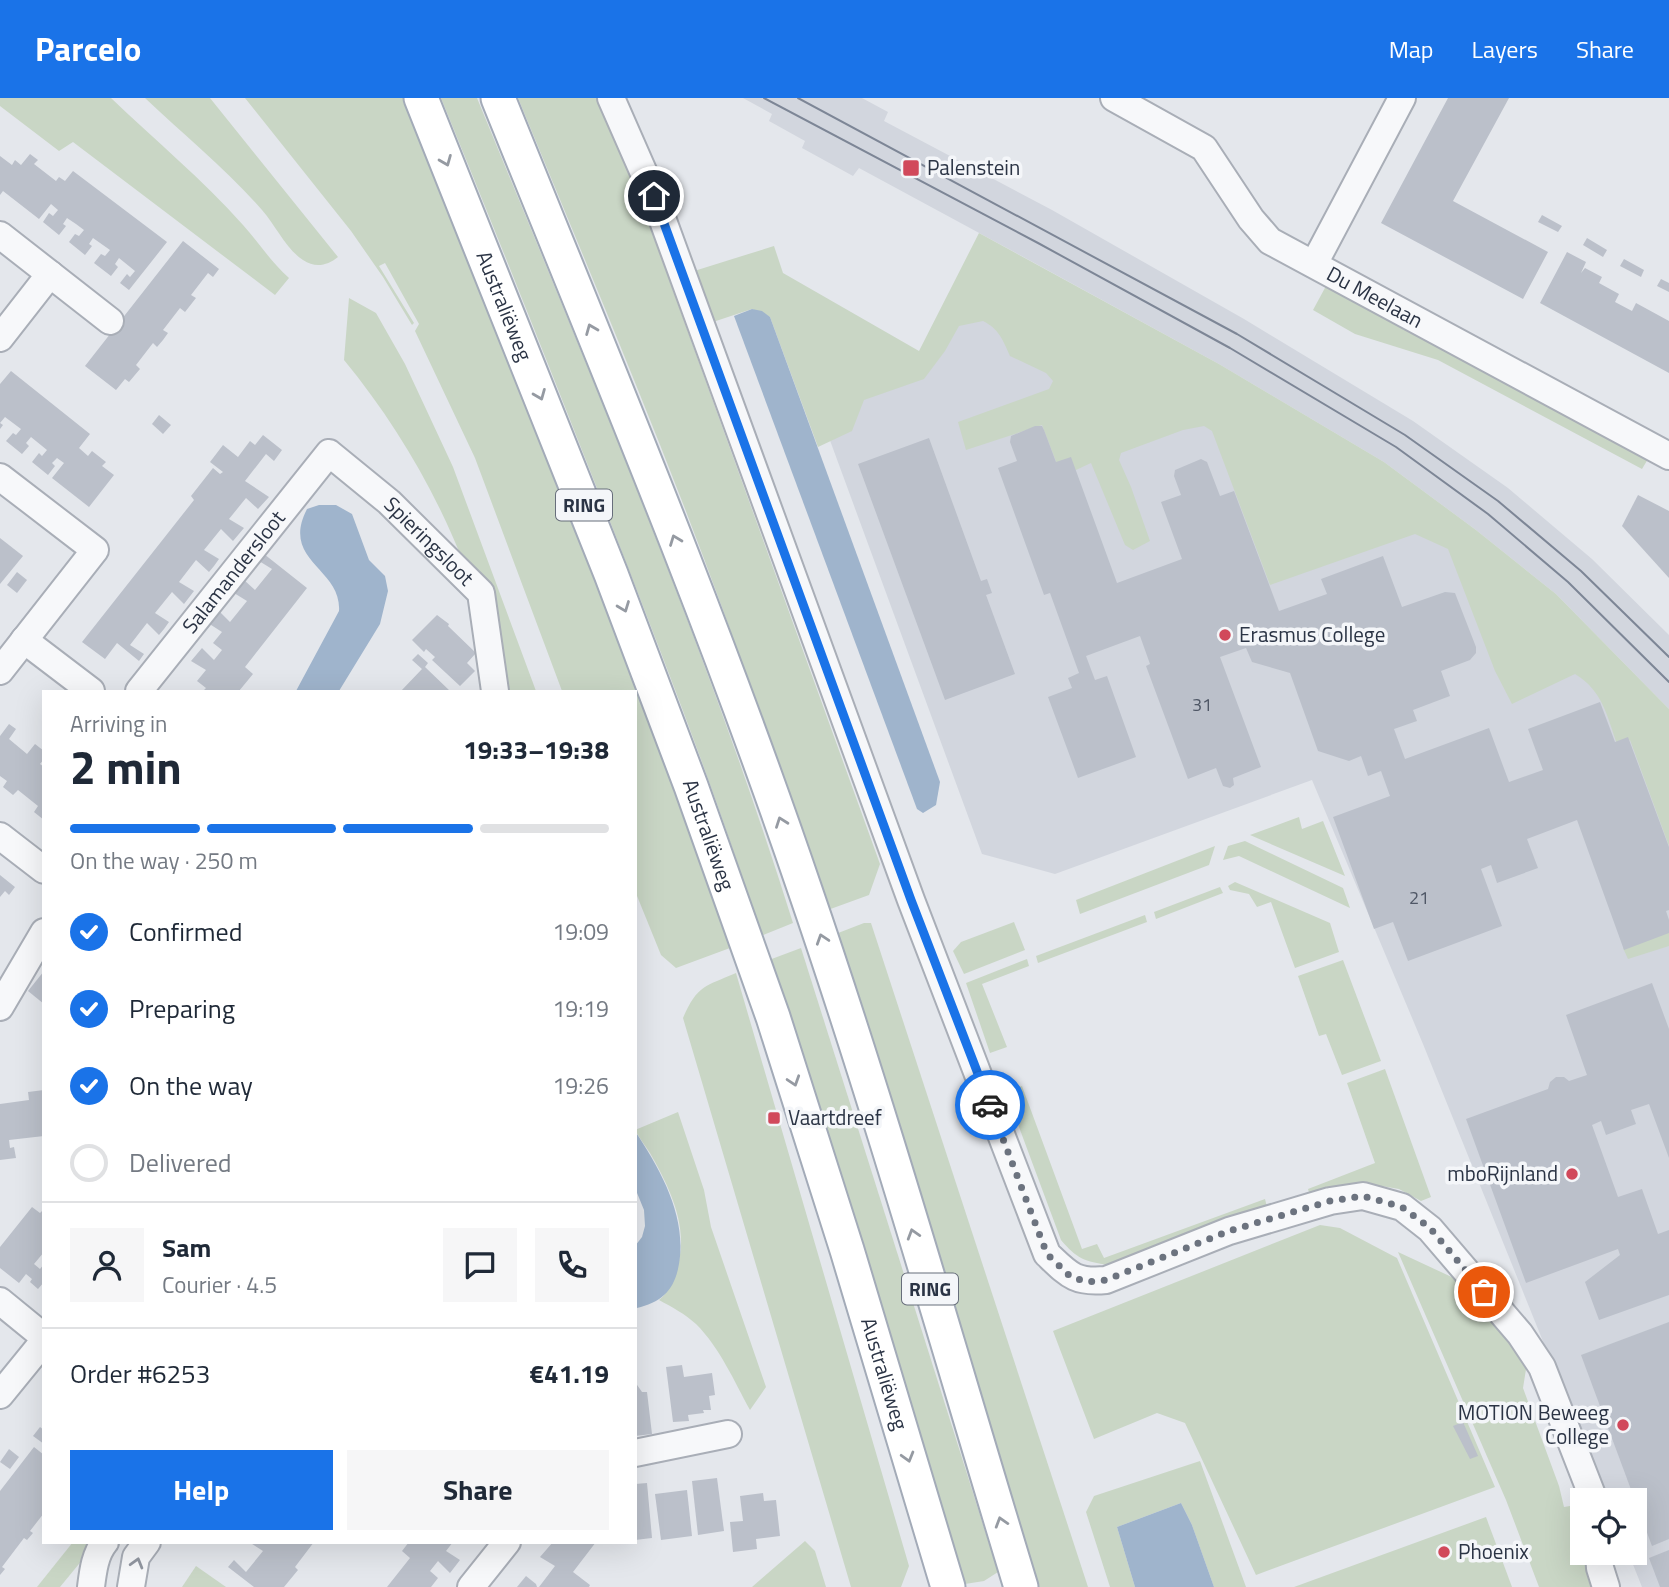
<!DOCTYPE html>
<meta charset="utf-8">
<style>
:root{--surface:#fff;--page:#f6f6f7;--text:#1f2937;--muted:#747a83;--line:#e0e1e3;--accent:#1a73e8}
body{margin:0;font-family:"Titillium Web",sans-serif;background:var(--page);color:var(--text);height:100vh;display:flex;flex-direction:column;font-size:26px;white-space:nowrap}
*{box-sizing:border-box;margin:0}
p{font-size:23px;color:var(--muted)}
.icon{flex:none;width:38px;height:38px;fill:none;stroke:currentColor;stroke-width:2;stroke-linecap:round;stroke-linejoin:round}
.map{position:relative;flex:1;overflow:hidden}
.drawer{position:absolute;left:42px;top:592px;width:595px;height:854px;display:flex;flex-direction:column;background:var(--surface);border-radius:0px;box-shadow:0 7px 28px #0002}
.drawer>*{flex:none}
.tools{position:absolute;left:1570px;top:1390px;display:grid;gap:14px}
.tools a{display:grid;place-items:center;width:77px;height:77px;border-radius:0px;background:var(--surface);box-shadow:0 7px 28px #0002;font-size:35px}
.pin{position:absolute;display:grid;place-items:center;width:60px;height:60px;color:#fff;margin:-30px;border:4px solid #fff;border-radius:50%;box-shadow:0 2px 7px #0007}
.courier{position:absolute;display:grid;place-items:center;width:70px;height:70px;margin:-35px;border:5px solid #1a73e8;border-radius:50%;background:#fff;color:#222;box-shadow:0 2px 9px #0007}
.summary em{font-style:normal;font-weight:700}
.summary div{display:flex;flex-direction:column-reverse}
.summary{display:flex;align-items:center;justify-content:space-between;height:119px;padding:0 28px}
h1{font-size:46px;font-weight:700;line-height:52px}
.bar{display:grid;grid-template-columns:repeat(4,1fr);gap:10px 7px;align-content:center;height:84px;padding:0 28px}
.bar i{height:9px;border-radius:5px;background:var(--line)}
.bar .current{background:var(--accent)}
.bar p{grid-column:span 4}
.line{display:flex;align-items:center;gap:18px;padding:0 28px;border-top:2px solid var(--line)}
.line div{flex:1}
.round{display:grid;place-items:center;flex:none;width:74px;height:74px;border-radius:0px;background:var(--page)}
ol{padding:0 28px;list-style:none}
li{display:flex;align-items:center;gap:21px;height:77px}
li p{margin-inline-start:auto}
li .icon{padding:7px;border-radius:50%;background:var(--accent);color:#fff;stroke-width:4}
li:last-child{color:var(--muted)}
li i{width:38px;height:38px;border:4px solid var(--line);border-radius:50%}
.action{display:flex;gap:14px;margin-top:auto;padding:14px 28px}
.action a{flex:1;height:80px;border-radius:0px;background:var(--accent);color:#fff;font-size:28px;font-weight:700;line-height:80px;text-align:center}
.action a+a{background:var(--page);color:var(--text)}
header{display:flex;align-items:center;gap:42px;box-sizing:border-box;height:98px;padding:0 35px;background:var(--accent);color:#fff}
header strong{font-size:33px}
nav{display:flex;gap:38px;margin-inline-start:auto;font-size:24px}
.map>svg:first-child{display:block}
</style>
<header>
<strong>Parcelo</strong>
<nav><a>Map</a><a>Layers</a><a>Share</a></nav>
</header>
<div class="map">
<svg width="1669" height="1489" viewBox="0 0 1669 1489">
<rect width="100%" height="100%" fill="#e4e7ec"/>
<g fill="#d2d6de">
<path d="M743 0H862L888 14 884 23 1052 112 1244 221 1413 323 1508 390 1592 461 1669 537V611L1556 496 1476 432 1384 364 1219 266 1029 162 859 70 853 78 802 50 805 43 769 23 772 16Z"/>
<path d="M1006 168 1429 408 1669 666V1489H1642L1628 1454H1634V1402H1607L1423 946 1312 682 1055 776 982 756 817 307 927 263Z"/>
</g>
<g fill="#c9d6c5">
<path d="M0 0H111C155 42 203 82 243 127 259 145 271 164 289 180L275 197 73 44 59 53 0 8Z"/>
<path d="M145 0H210L338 159C327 168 315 170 303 162 286 151 276 128 262 112 227 72 184 37 145 0Z"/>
<path d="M245 0H404L538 329 720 814 730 850 676 870 661 857 635 793V593H562L475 360 415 233 419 226 385 165 379 168 414 225 412 227 383 179 351 133Z"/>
<path d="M441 0H477C589 273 705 544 793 825L761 838C720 706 670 577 620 449 561 298 502 149 441 0Z"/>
<path d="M518 0H599L644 112 880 766 869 797 825 813C793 712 759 612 723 512 660 339 588 170 518 0Z"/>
<path d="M979 135 1219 266 1384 364 1476 432 1556 496 1669 611V748L1630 642 1617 646C1607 618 1603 593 1575 576L1512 606 1495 573 1448 451 1415 436 1270 487 1212 333 1204 328 1183 332 1121 355 1119 362 1131 389 1150 443 1133 452 1125 447 1091 365 1076 372 1057 366 1042 327 966 352 958 324 1049 291 1053 283 1046 275 1010 258C1003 242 999 231 983 223L959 228 945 253 924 281 864 302 852 333 818 349 770 219 752 211 710 225 691 174 774 148 783 175 919 253Z"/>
<path d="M1326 188 1648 361 1642 371 1438 262 1355 236 1313 212Z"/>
<path d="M349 200 376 215 405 266 426 311 453 369 536 593H506C492 552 480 511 466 471 437 395 395 324 344 262Z"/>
<path d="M1299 719 1302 731 1323 723 1345 778 1250 737Z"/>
<path d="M1245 743 1343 790 1350 810 1239 758 1223 762 1228 748Z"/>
<path d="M1215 748 1209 767 1080 816 1076 802Z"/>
<path d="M1235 784 1330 825 1339 854 1295 870 1271 804 1257 809 1249 796 1230 792 1228 788Z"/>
<path d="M1220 789 1223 795 1156 821 1154 814Z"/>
<path d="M1145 817 1147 824 1038 865 1036 858Z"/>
<path d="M1014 824 1025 852 964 876 953 853 961 844Z"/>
<path d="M864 825H871L1088 1489H1037L833 837Z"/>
<path d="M1669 833V848L1628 861 1623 850Z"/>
<path d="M801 850 998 1474 984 1483 965 1486 953 1451 769 862Z"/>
<path d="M1027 861 1029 868 982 886 1007 949 990 955 966 885Z"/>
<path d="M1343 862 1381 963 1342 977 1326 936 1319 938 1298 878Z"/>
<path d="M736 875 909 1468 901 1489H851L683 920C697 887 706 888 736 875Z"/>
<path d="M1385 971 1431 1099 1421 1103 1399 1091 1364 1085 1311 1101 1308 1091 1375 1065 1347 985Z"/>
<path d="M1022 988 1082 1151 1097 1146 1104 1160 1265 1101 1267 1109 1109 1167C1085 1164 1076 1160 1061 1142L1006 994Z"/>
<path d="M678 1014 704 1092 711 1129 766 1289 750 1312C734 1283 720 1250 696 1226 685 1216 672 1209 659 1202 668 1195 671 1186 675 1175 692 1134 670 1090 650 1055 645 1047 639 1040 635 1032Z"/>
<path d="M1320 1127 1340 1130 1397 1160 1495 1389 1256 1477 1185 1325 1157 1315 1094 1341 1053 1233Z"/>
<path d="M1398 1154 1456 1181 1491 1217 1527 1265 1523 1290 1559 1388 1564 1409 1582 1406V1454H1588V1481L1591 1489H1539L1506 1402Z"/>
<path d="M1200 1363 1246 1489H1214L1192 1427 1181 1405 1117 1429 1135 1489H1110L1086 1414 1094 1398Z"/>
<path d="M1486 1419 1512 1489H1294Z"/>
<path d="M805 1443 815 1453 826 1489H752Z"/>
<path d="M73 1444H97L60 1489H37Z"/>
<path d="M196 1468 226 1489H182Z"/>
</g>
<g fill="#9fb4cc">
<path d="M752 211 762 213 770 219 940 684 936 707 923 715 917 711 734 218Z"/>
<path d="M319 407H336L352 416 369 462 385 478 388 493 380 526 339 593H296L339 513C342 470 280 463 307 411Z"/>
<path d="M635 1033C662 1074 689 1122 678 1171 673 1194 659 1205 637 1210L635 1209V1148L642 1139 645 1128 644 1112 635 1090Z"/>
<path d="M1181 1405 1192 1427 1214 1489H1135L1117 1429Z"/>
</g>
<g fill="#bbc0ca">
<path d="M1448 0H1509L1453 103 1548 154 1523 201 1381 125Z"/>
<path d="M30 56 38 62 34 66 56 83 59 79 65 83 73 73 167 144 129 192 120 185 127 176 130 179 135 173 119 160 115 166 118 169 111 178 94 165 101 156 105 158 110 152 93 140 89 146 92 148 85 157 69 144 75 136 79 138 84 132 76 126 67 120 63 126 66 128 59 137 43 124 49 115 53 118 58 112 51 106 39 121 3 93 0 97V58L12 67 15 62 21 67Z"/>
<path d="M1542 117 1562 128 1558 134 1538 124Z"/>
<path d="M1587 140 1607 152 1603 159 1583 147Z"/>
<path d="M183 143 219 171 213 179 208 175 191 197 196 200 185 214 180 210 163 232 168 235 163 242 157 249 153 245 136 267 140 271 129 284 125 281 116 292 85 268Z"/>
<path d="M1567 154 1586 164 1581 175 1585 170 1602 179 1599 185 1619 196 1615 204 1632 213 1636 205 1669 223V275L1540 205Z"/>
<path d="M1624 161 1644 172 1641 179 1620 168Z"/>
<path d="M1661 181 1669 185V194L1657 188Z"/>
<path d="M11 273 90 336 79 350 88 358 92 353 106 364 102 368 114 377 89 409 52 380 64 365 57 360 52 365 55 368 48 377 32 364 39 355 42 358 47 352 31 339 26 345 29 348 22 356 6 343 13 335 16 337 21 331 5 319 0 325 3 327 0 331V286Z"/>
<path d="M159 317 171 327 163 336 152 326Z"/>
<path d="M1035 328H1042L1044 332 1056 364 1071 359 1117 485 1182 461 1161 404 1181 397 1174 378 1175 372 1201 361 1207 364 1220 398 1234 393 1279 513 1327 496 1321 481 1383 458 1402 509 1445 494 1455 495 1476 549V555L1470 562 1441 573 1450 598 1413 612 1417 623 1394 631 1405 661 1489 630 1509 684 1543 672 1528 631 1600 604 1615 644 1628 639 1669 749V812L1666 813 1669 822V835L1624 852 1577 722 1527 741 1538 770 1497 785 1491 767 1481 771 1502 828 1408 863 1393 824 1374 831 1333 719 1390 698 1381 673 1368 678 1361 658 1349 663 1318 653 1290 575 1252 564 1246 550 1220 559 1261 669 1233 680 1234 687 1230 690 1223 688 1216 670 1188 681 1146 568 1150 566 1140 538 1086 558 1095 582 1107 578 1136 659 1078 680 1048 599 1072 590 1068 580 1079 575 1050 495 1044 497 998 370 1017 363 1010 344 1011 338Z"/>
<path d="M263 337 282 352 274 363 266 356 245 383 269 399 258 411 246 400 229 421 244 430 233 443 221 431 204 452 219 461 214 468 209 474 196 462 179 484 194 493 184 506 172 494 155 515 169 524 164 531 159 537 147 525 130 547 144 556 139 563 117 545 105 561 82 544 194 402 191 398 213 370 220 376 223 374 210 364 223 347 238 359 250 343 255 347Z"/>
<path d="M929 340 981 483 987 481 992 495 986 497 1015 576 945 602 858 366Z"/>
<path d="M1638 397 1669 413V480L1622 428Z"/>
<path d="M0 440 23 458 0 486Z"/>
<path d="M264 456 307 490 245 569 253 576 239 593H203L206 590 197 583 206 572 191 563 202 550 214 562 222 552 213 545 222 534 208 525 218 512 230 524 247 503 234 495 244 482 255 492 272 471 259 463Z"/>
<path d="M17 474 27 482 17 495 7 487Z"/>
<path d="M437 517 449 526 448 528 476 555 467 565 475 573 460 588 432 562 435 559 426 551 424 554 412 542Z"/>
<path d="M418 556 428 565 425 569 450 593H401L422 571 412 562Z"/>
<path d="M9 626 16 631 9 641 27 656 35 646 44 653V661L40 666 44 669V722L34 714 38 708 18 692 13 697 3 689 7 683 0 678V638Z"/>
<path d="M0 777 15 789 9 797 5 793 0 799Z"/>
<path d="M44 873V906L28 893Z"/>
<path d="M1652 885 1669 931V1060L1649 1006 1631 1012 1636 1026 1606 1037 1601 1023 1592 1027 1618 1099 1642 1091 1658 1136 1669 1132V1197L1599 1222 1585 1184 1620 1157 1618 1151 1526 1185 1466 1021 1548 991 1550 984 1556 979H1564L1569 983 1587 977 1566 917Z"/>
<path d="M44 992V1038L9 1042 10 1050 14 1049 16 1060 0 1062V1006L29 1002 28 994Z"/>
<path d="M32 1109 40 1115 44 1111V1154L34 1166 40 1171 44 1166V1184L38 1191 30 1184 32 1181 26 1176 19 1185 0 1170V1149Z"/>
<path d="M1669 1224V1441L1652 1448 1581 1257Z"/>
<path d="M682 1267 684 1279 712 1275 715 1297 709 1298 711 1312H703L704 1315 688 1317 689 1323 673 1324 666 1269Z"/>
<path d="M635 1284 642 1294H647L652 1336 635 1338Z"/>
<path d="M1463 1324 1478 1358 1470 1361 1453 1328Z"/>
<path d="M40 1329 44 1332V1346L33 1338Z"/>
<path d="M34 1349 44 1357V1415L30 1433 33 1435 27 1442 24 1440 2 1469 5 1471 0 1477V1393Z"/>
<path d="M9 1351 19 1359 10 1371 0 1364Z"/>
<path d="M717 1380 724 1433 698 1437 692 1383Z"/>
<path d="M647 1385 652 1440 635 1442V1386Z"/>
<path d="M687 1392 692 1438 661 1442 655 1396Z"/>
<path d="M763 1395 764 1403 776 1402 780 1438 756 1441 757 1451 733 1454 730 1424 743 1423 740 1398Z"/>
<path d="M249 1444H314L295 1469 298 1472 284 1489H254L228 1469 234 1462 246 1474 263 1453Z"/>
<path d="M409 1444H453L446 1453 460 1462 450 1475 438 1463 430 1473 438 1480 431 1489H387L410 1460 402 1453Z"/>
<path d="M553 1444H596L573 1474 590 1487 589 1489H539L555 1468 540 1459Z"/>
<path d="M1669 1452V1489H1660L1649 1460Z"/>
<path d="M526 1478 536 1486 537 1489H517Z"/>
</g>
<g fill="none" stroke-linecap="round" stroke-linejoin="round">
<defs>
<g id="minor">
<path d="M611 0 654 98 911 802 1047 1156C1069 1177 1075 1185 1106 1182L1229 1133 1330 1103 1363 1098 1402 1109 1430 1131 1520 1236 1542 1269 1594 1402"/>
<path id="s1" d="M1114 0 1204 50 1251 121 1270 143 1669 358"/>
<path d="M0 137 110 223"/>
<path d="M1314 166 1402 0"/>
<path d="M0 240 50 176"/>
<path d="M0 379 95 452 0 573"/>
<path d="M24 542 91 593"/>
<path id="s2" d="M139 593 329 355 389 404 481 495 495 593"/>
<path d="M0 738 44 772"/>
<path d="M0 909 44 834"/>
<path d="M0 1203 44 1239"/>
<path d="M0 1297 44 1243"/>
<path d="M635 1355 728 1336"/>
<path d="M1599 1454 1600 1470 1606 1489"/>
<path d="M91 1489C93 1473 95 1456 105 1444"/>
<path d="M131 1489 136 1459 147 1444"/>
<path d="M471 1489 507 1444"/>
</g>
<g id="major">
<path id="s3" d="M421 0 611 476 691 688 773 919 847 1152 948 1489"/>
<path d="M498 0C604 262 714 524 805 792 884 1022 950 1256 1021 1489"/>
</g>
</defs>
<use href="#minor" stroke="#a9aeb7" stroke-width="30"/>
<use href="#major" stroke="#a3abb8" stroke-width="37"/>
<use href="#minor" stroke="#f7f8fa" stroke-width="26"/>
<use href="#major" stroke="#fff" stroke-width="33"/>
<g stroke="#7d8696" stroke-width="2">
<path d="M764 0 1038 145 1230 250 1396 349 1488 416 1568 484 1669 584"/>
<path d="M798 0 1237 236 1405 337 1498 403 1581 473 1669 559"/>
</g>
</g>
<defs><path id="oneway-chevron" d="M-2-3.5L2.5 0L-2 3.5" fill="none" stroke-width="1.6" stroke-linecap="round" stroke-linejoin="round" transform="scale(1.75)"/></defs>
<g stroke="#959aa2">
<use href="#oneway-chevron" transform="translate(446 63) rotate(68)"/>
<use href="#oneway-chevron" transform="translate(591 231) rotate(-112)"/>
<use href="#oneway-chevron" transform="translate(540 297) rotate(68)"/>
<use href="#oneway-chevron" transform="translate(675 442) rotate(-111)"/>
<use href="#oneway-chevron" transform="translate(624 509) rotate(69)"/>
<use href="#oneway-chevron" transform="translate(781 724) rotate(-110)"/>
<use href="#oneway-chevron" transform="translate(822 841) rotate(-108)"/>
<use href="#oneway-chevron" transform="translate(794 983) rotate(72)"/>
<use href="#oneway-chevron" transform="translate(913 1136) rotate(-107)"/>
<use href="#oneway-chevron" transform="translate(908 1359) rotate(74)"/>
<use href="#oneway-chevron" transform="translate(1001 1424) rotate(-107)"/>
</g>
<use stroke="#9196a0" href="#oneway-chevron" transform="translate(137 1465) rotate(-74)"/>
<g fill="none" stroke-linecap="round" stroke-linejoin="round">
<path stroke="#6c737f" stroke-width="7" stroke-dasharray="0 12.6" d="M990 1007 1047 1156 1071 1179 1088 1184 1106 1182 1229 1133 1330 1103 1363 1098 1402 1109 1430 1130 1484 1194"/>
<path stroke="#1a73e8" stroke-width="9" d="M654 98 911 802 990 1007"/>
</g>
<g fill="#d1495b" stroke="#f4f6f9" stroke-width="2.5">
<rect x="902" y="61" width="18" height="18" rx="3.5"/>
<circle cx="1225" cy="537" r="7"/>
<rect x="767" y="1013" width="14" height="14" rx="3.5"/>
<circle cx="1572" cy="1076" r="7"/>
<circle cx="1623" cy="1327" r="7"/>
<circle cx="1444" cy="1454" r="7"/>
</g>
<g text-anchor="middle" stroke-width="7" stroke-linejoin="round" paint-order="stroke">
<g font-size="18" fill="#4f5766">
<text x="1202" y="613">31</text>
<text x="1419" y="806">21</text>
</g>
<g fill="#f4f6f9" stroke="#676e7b" stroke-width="2">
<rect x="556" y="391.5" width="56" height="31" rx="5"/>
<rect x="902" y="1175.5" width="56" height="31" rx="5"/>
</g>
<g font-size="19" font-weight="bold" fill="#2b3445">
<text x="584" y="414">RING</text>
<text x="930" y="1198">RING</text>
</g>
<g font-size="21" fill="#2b3445" stroke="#f4f6f9" text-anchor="start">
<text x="927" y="77">Palenstein</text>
<text x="1239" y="544">Erasmus College</text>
<text x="788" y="1027">Vaartdreef</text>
<text x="1558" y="1083" text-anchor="end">mboRijnland</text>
<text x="1609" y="1322" text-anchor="end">MOTION Beweeg<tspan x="1609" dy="24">College</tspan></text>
<text x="1458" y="1461">Phoenix</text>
</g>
<g font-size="21" fill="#2b3445" stroke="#f4f6f9">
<text dy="7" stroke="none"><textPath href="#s1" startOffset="336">Du Meelaan</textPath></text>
<text dy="7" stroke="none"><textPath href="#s3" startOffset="224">Australiëweg</textPath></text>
<text dy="7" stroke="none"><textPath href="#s2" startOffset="438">Spieringsloot</textPath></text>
<text dy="7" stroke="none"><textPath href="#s2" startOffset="152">Salamandersloot</textPath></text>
<text dy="7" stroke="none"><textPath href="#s3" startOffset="791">Australiëweg</textPath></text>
<text dy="7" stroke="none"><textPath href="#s3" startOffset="1358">Australiëweg</textPath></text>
</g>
</g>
</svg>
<div class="tools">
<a><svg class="icon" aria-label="locate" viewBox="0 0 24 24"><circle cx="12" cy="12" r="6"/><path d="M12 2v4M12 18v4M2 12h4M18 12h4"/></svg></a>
</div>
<div class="pin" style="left:1484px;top:1194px;background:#ea580c"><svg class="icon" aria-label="bag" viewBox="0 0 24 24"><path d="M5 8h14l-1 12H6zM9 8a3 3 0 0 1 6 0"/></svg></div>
<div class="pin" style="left:654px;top:98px;background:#1f2937"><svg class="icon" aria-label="home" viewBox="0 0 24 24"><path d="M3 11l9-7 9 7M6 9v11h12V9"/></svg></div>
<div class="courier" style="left:990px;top:1007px"><svg class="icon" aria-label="car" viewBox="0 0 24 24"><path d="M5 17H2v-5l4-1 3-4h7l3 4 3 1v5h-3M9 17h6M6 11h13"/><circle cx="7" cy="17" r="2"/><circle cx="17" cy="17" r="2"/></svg></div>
<section class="drawer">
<div class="summary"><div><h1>2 min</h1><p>Arriving in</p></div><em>19:33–19:38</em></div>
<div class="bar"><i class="current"></i><i class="current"></i><i class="current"></i><i></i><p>On the way · 250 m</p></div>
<ol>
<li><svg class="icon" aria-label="check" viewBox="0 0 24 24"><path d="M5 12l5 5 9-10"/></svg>Confirmed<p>19:09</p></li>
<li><svg class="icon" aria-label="check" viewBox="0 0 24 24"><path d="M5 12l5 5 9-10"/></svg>Preparing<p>19:19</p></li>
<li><svg class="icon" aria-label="check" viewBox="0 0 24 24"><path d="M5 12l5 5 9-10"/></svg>On the way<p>19:26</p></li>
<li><i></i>Delivered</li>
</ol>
<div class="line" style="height:126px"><a class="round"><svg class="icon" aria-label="person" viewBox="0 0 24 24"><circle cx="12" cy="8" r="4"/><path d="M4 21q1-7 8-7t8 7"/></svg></a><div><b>Sam</b><p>Courier · 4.5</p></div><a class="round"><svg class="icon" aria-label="chat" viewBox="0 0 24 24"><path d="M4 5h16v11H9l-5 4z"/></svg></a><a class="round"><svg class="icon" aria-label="phone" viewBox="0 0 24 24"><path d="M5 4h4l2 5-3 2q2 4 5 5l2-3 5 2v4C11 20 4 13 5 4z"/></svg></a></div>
<div class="line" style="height:91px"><div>Order #6253</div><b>€41.19</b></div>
<div class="action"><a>Help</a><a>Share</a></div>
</section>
</div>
